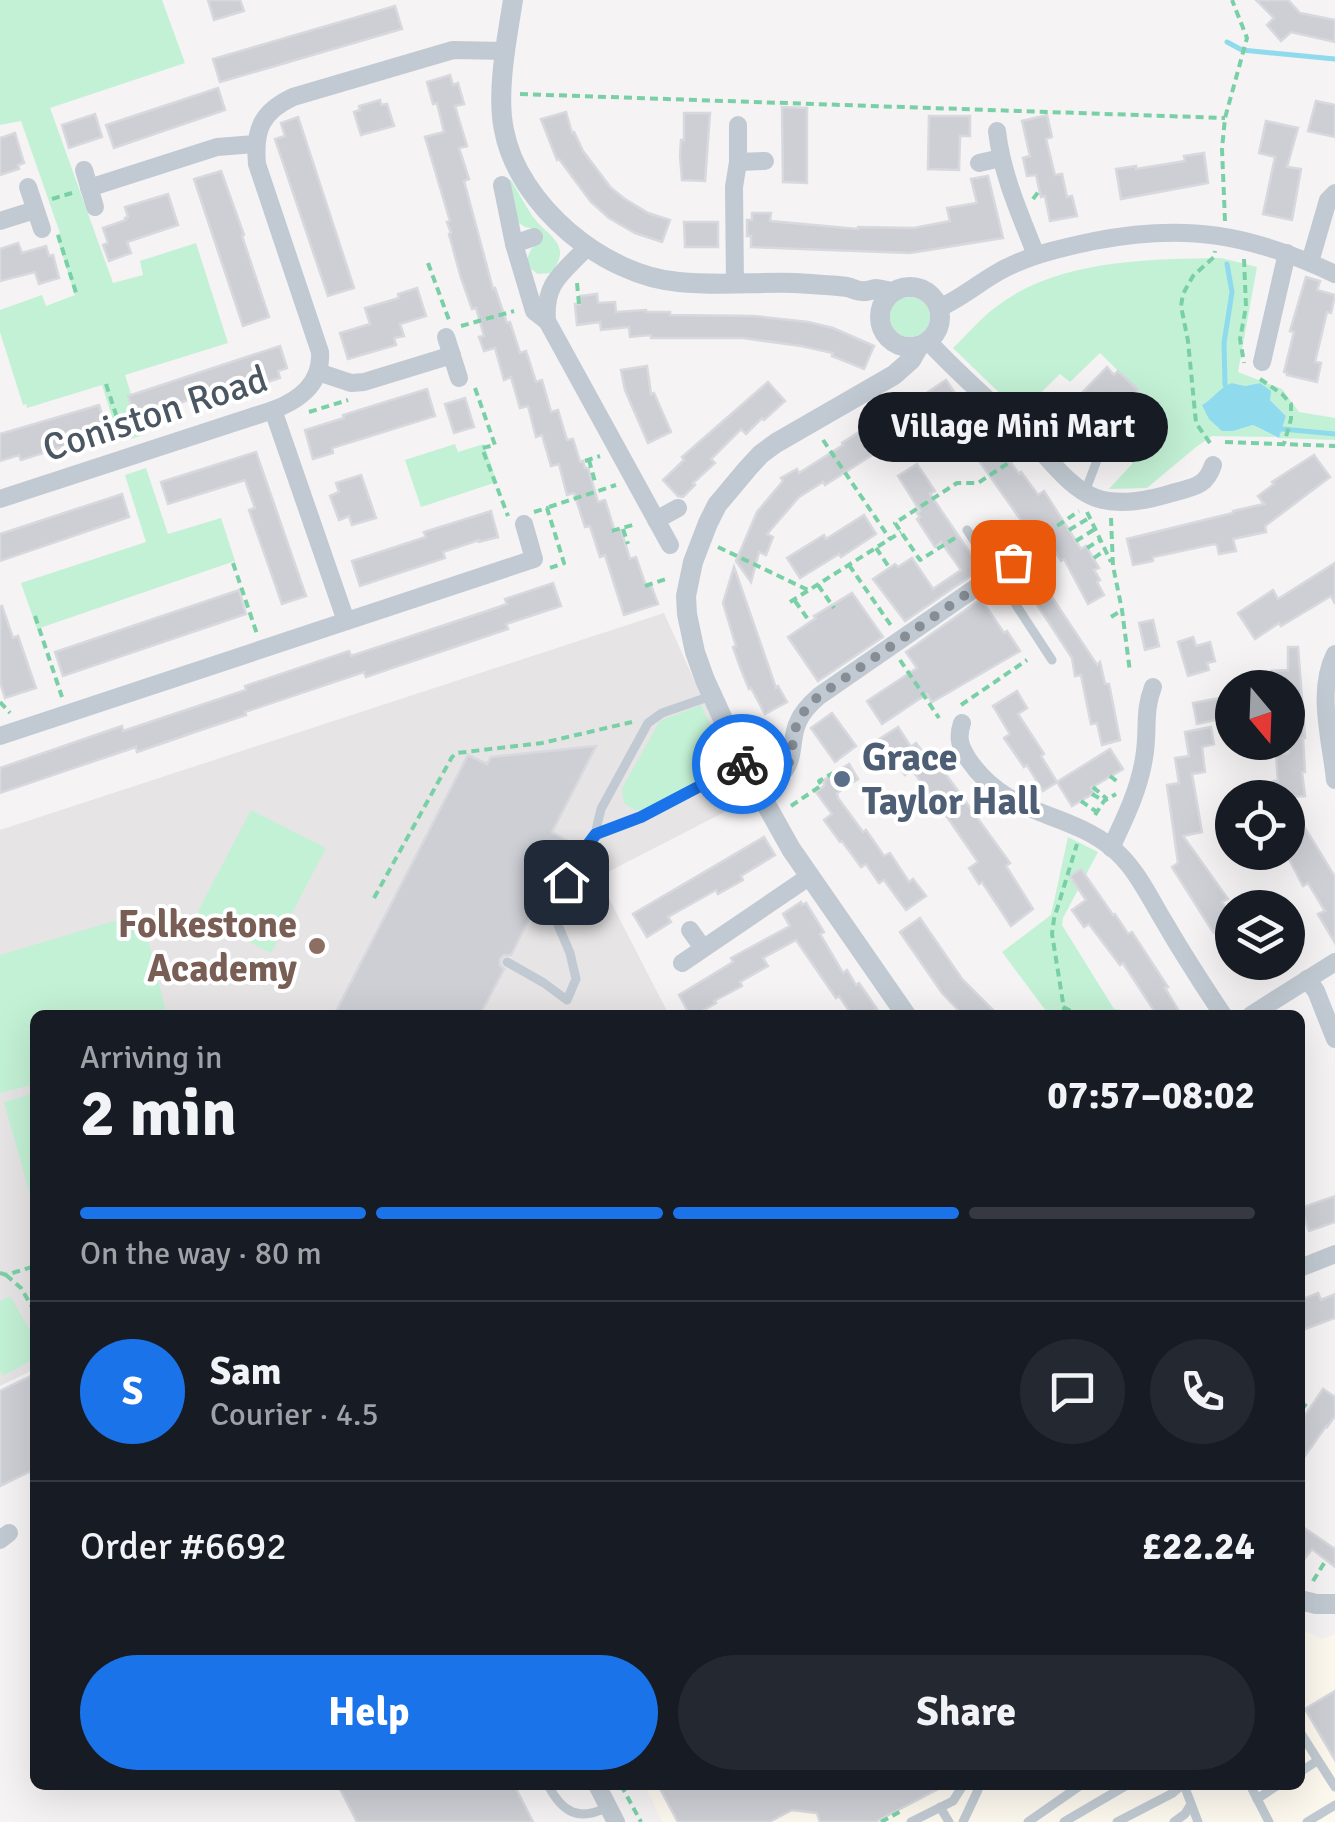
<!DOCTYPE html>
<meta charset="utf-8">
<style>
:root{--surface:#171b24;--page:#242831;--text:#f1f3f6;--muted:#9ea1a6;--line:#363941;--accent:#1a73e8}
body{margin:0;font-family:Signika,sans-serif;background:var(--page);color:var(--text);height:100vh;display:flex;flex-direction:column;font-size:38px;white-space:nowrap}
*{box-sizing:border-box;margin:0}
p{font-size:32px;color:var(--muted)}
.icon{flex:none;width:55px;height:55px;fill:none;stroke:currentColor;stroke-width:2;stroke-linecap:round;stroke-linejoin:round}
.map{position:relative;flex:1;overflow:hidden}
.drawer{position:absolute;left:30px;top:1010px;width:1275px;height:780px;display:flex;flex-direction:column;background:var(--surface);border-radius:15px;box-shadow:0 10px 40px #0002}
.drawer>*{flex:none}
.needle{width:65px;rotate:161deg}
.buttons{position:absolute;left:1215px;top:670px;display:grid;gap:20px}
.buttons a{display:grid;place-items:center;width:90px;height:90px;border-radius:50%;background:var(--surface);box-shadow:0 10px 40px #0002;font-size:50px}
.pin{position:absolute;display:grid;place-items:center;width:85px;height:85px;color:#fff;margin:-42px;border-radius:20px;box-shadow:0 5px 15px #0006}
.courier{position:absolute;display:grid;place-items:center;width:100px;height:100px;margin:-50px;border:8px solid #1a73e8;border-radius:50%;background:#fff;color:#222;box-shadow:0 2px 12px #0007}
.bubble{position:absolute;height:70px;border-radius:35px;background:var(--surface);box-shadow:0 10px 40px #0002;font-size:32px;font-weight:700;line-height:70px;text-align:center}
.overview em{font-style:normal;font-weight:700}
.overview div{display:flex;flex-direction:column-reverse}
.overview{display:flex;align-items:center;justify-content:space-between;height:170px;padding:0 50px}
h1{font-size:65px;font-weight:700;line-height:75px}
.bar{display:grid;grid-template-columns:repeat(4,1fr);gap:15px 10px;align-content:center;height:120px;padding:0 50px}
.bar i{height:12px;border-radius:8px;background:var(--line)}
.bar .selected{background:var(--accent)}
.bar p{grid-column:span 4}
.line{display:flex;align-items:center;gap:25px;padding:0 50px;border-top:2px solid var(--line)}
.line div{flex:1}
.round{display:grid;place-items:center;flex:none;width:105px;height:105px;border-radius:52px;background:var(--page)}
.button{display:flex;gap:20px;margin-top:auto;padding:20px 50px}
.button a{flex:1;height:115px;border-radius:60px;background:var(--accent);color:#fff;font-size:40px;font-weight:700;line-height:115px;text-align:center}
.button a+a{background:var(--page);color:var(--text)}
.map>svg:first-child{display:block}
</style>
<div class="map">
<svg width="1335" height="1822" viewBox="0 0 1335 1822">
<rect width="100%" height="100%" fill="#f5f3f3"/>
<path fill="#fdf9ef" d="M1300 1629 1322 1639 1335 1634V1822H662L645 1785H1300Z"/>
<path fill="#e6e4e5" d="M664 613 748 800 598 877 669 1015H35V1369L0 1386V830Z"/>
<g fill="#c3f1d5">
<path d="M0 0H162L185 63 50 108 113 283 143 275 140 261 196 243 228 343 125 375 144 435 120 442 102 385 27 408 26 404 23 405 0 332V310L42 295 46 306 75 295 56 235 60 233 21 121 0 125Z"/>
<path d="M507 180H511C518 192 525 205 533 217 548 237 574 244 551 273L538 274 531 269 527 259 531 249 541 241 539 230 525 227 516 221Z"/>
<path d="M1221 258 1257 267 1238 372 1282 389 1299 412 1335 418V440L1279 438 1286 416 1270 400 1260 383 1245 386 1232 383 1202 405 1233 431 1253 425 1276 437 1212 436 1196 447 1147 488 1109 489 1132 464V447L1163 415 1100 353 1070 382 1060 374 1020 413 953 348C966 336 978 321 992 310 1053 260 1145 259 1221 258Z"/>
<circle cx="910" cy="317" r="20"/>
<path d="M455 444 458 452 484 444 497 482 421 507 405 460Z"/>
<path d="M146 468 168 534 221 518 235 561 37 629 21 583 146 542 125 475Z"/>
<path d="M701 705 728 764 644 810H635L624 803 622 788 660 721Z"/>
<path d="M251 810 326 848 271 953 196 915Z"/>
<path d="M1068 837 1098 852 1063 918 1062 925 1114 1009 1121 1010 1126 1015H1049L1002 952 1051 915Z"/>
<path d="M141 913 167 1015H35V1084L0 1093V955Z"/>
<path d="M35 1093V1212L4 1102Z"/>
<path d="M10 1296 35 1339V1358L3 1376 0 1370V1301Z"/>
</g>
<path fill="#90daee" d="M1232 383 1245 386 1260 383 1271 391 1270 400 1286 416 1279 438 1253 425 1233 431H1222L1209 419 1202 405C1213 399 1220 387 1232 383Z"/>
<g fill="none" stroke-linecap="round" stroke-linejoin="round">
<g stroke="#90daee" stroke-width="5">
<path d="M1227 42 1242 50 1335 59"/>
<path d="M1225 385 1224 343 1232 292 1227 264"/>
<path d="M1282 429 1335 434"/>
</g>
</g>
<g fill="#cdcfd5" stroke="#d7d9de" stroke-width="2.5">
<path d="M208 0H240L244 11 214 20Z"/>
<path d="M1256 0H1288L1300 13 1335 20V42L1291 32 1281 41 1267 25 1274 18Z"/>
<path d="M395 6 402 29 220 82 213 59Z"/>
<path d="M450 75 453 85 458 83 464 104 455 106 467 146 459 148 469 179 464 181 493 289 495 288 507 323 510 322 520 353 526 351 536 382 542 380 551 412 558 410 567 440 573 439 580 462 583 461 585 468H588L598 502 605 500 615 532 621 530 630 559 636 557 646 586 651 585 658 604 624 615 605 555 600 557 590 526 585 527 574 493 567 495 559 464 551 466 542 435 536 437 528 406 520 408 511 377 504 380 495 348 484 351 479 337 484 336 476 308 472 309 461 278 449 234 451 233 447 222 450 221 425 137 444 132 437 103 433 104 427 82Z"/>
<path d="M218 88 225 110 114 148 106 125Z"/>
<path d="M380 100 381 105 387 104 394 126 361 135 354 112 360 110 359 106Z"/>
<path d="M1316 101 1335 105V137L1308 131Z"/>
<path d="M782 107 807 108V183L783 182Z"/>
<path d="M566 112 572 133 574 132 583 151 611 188 625 199 648 213 670 220 662 242 635 233 609 218 591 202 559 159 557 160 541 119Z"/>
<path d="M684 113H710L705 181 682 180 680 156 681 140H684Z"/>
<path d="M95 114 102 137 69 148 62 125Z"/>
<path d="M1047 115 1052 137 1046 139 1055 175 1062 174 1067 197 1072 196 1077 216 1050 221 1045 196 1041 197 1036 175 1027 176 1023 158 1030 156 1022 121Z"/>
<path d="M929 116H970V136H960L959 170 928 169Z"/>
<path d="M298 117 354 288 328 296 275 139 285 136 281 123Z"/>
<path d="M1266 121 1298 128 1287 167 1301 169 1292 220 1263 214 1275 157 1259 153Z"/>
<path d="M15 133 24 163 18 165 19 169 0 175V138Z"/>
<path d="M1204 153 1208 183 1121 199 1116 169 1136 166V169L1185 161 1184 156Z"/>
<path d="M221 171 244 235 242 236 269 317 243 326 194 179Z"/>
<path d="M988 176 1003 238 910 253 751 247V236H747V220H752V213H771L770 221 858 229V227L914 228 950 221 947 208 977 203 971 179Z"/>
<path d="M168 194 178 225 127 242 131 253 109 261 103 245 108 243 103 228 126 220 125 218 128 217 125 207Z"/>
<path d="M684 222H718V247H685Z"/>
<path d="M18 243 22 253 46 246 49 256 53 255 59 278 39 284 35 272 0 281V249Z"/>
<path d="M1306 277 1320 281 1317 290 1335 295 1331 313 1327 312 1315 362 1321 363 1317 382 1287 375V373L1284 372 1294 332 1290 331Z"/>
<path d="M417 288 426 316 400 324 404 336 394 338 396 345 348 359 340 333 370 324 365 308 399 298 398 294Z"/>
<path d="M597 294 598 303 615 302 616 312 646 310V312H670V315L754 316 808 322 833 328 874 346 864 369 832 356 833 353 801 346 743 338H651V335L630 337 629 327 601 330 600 322 577 325 575 304H580V296Z"/>
<path d="M280 346 287 368 278 371 280 378 194 405 191 399 151 413 153 419 136 424 128 396Z"/>
<path d="M647 366 651 394 654 393 671 432 648 443 625 390 621 370Z"/>
<path d="M1107 367 1114 375 1118 371 1138 390 1135 394 1145 404 1137 412 1143 418 1126 436 1119 430 1118 432 1079 396Z"/>
<path d="M946 380 971 417 976 413 1019 474 1021 472 1038 495 1044 491 1081 549 1086 546 1099 568 1094 570 1100 580 1097 582 1104 595 1088 604 1064 559 1061 561 1044 533 1035 540 948 417 934 426 930 421 879 455 877 452 825 485 823 482 799 497 767 534 773 537 766 555 759 552 751 582 736 561 757 512 783 481 781 478 797 469 799 473 843 445 842 443 859 432 862 436Z"/>
<path d="M768 382 785 401 764 420 762 418 746 434 741 429 711 459 715 463 693 483 695 485 683 497 678 496 663 480 684 460 682 457Z"/>
<path d="M427 389 435 416 332 448 333 453 313 459 305 430 344 418 343 415Z"/>
<path d="M465 398 474 427 454 433 445 404Z"/>
<path d="M99 405 106 427 97 430 98 436 21 460 19 455 0 461V434Z"/>
<path d="M256 452 306 596 282 604 249 510 255 508 245 480 168 504 161 482Z"/>
<path d="M1314 455 1330 477 1265 526 1266 532 1233 539 1236 551 1219 554 1217 545 1214 544 1153 557V561L1133 565 1127 539 1233 513V511L1264 504 1258 496 1274 484 1272 482Z"/>
<path d="M917 464 935 491 930 494 981 569 905 621 873 579 895 564 898 567 912 558 933 589 961 570 941 542 935 547 917 519 920 517 917 513 920 511 898 476Z"/>
<path d="M361 475 376 518 352 525 349 516 339 520 330 496 339 492 336 483Z"/>
<path d="M122 494 129 517 0 561V534Z"/>
<path d="M491 511 498 537 479 542V540L443 552 445 558 360 586 352 561 426 537 424 532Z"/>
<path d="M864 515 876 534 841 557 839 554 800 578 787 558 824 535 826 539Z"/>
<path d="M1335 563V604L1331 596 1281 626 1279 623 1255 639 1238 613 1273 590 1278 599Z"/>
<path d="M1030 564 1097 665 1100 662 1105 684H1109L1120 740 1102 745 1097 723 1091 724 1081 675 1075 676 1072 658 1017 574Z"/>
<path d="M734 567 776 688 778 686 787 702 765 714 751 688 749 689 740 667 733 647 736 646 723 603Z"/>
<path d="M553 583 561 606 506 624 508 629 366 677 364 672 245 712 246 715 201 730 137 752 136 747 0 793V768L122 726 123 731 246 690 245 686 349 651 351 656 484 612 507 604 505 599Z"/>
<path d="M239 590 246 614 63 676 55 652Z"/>
<path d="M852 593 883 637 818 681 788 637 816 618 814 616Z"/>
<path d="M981 599 1004 633 1007 631 1020 651 932 702 927 694 882 724 867 701 917 668 906 652Z"/>
<path d="M2 606 13 638 18 636 36 688 5 698 0 682V607Z"/>
<path d="M1153 620 1159 646 1145 650 1139 623Z"/>
<path d="M1193 637 1196 646 1210 642 1215 661 1207 663 1209 670 1188 676 1178 642Z"/>
<path d="M1288 647H1298L1305 738H1303L1305 772H1302L1305 796 1276 798 1274 781H1278L1276 754 1288 753V688H1272L1271 671 1288 670Z"/>
<path d="M1017 691 1027 708 1018 714 1044 754 1041 756 1057 782 1043 791 1027 765 1024 767 1004 738 1010 734 993 706Z"/>
<path d="M1220 698 1224 718 1197 724 1193 703Z"/>
<path d="M832 713 856 746 835 762 811 728Z"/>
<path d="M898 727 911 747 916 743 933 765 937 762 1010 863 1006 866 1033 909 1011 926 982 882 979 884 969 868 978 862 943 811 912 770 905 775 890 754 885 758 875 742Z"/>
<path d="M1211 727 1214 744 1202 747 1205 772 1192 774 1202 832 1183 836 1228 899 1222 902 1232 918V957L1214 931 1213 932 1172 867 1178 863 1167 785 1179 783 1175 758 1189 756 1185 732Z"/>
<path d="M596 746 552 832 568 841 511 955H504L500 959V965L504 969 480 1015H334L468 755 487 764 491 757Z"/>
<path d="M1110 749 1123 769 1091 788 1094 793 1072 806 1057 782Z"/>
<path d="M849 764 858 779 837 793 838 798 863 832 866 830 884 856 890 853 909 882 913 879 926 896 906 910 884 880 879 883 866 864 861 867 842 841 840 842 824 820 832 814 816 792 824 786V780Z"/>
<path d="M1305 828 1335 877V943L1318 914 1325 911 1308 883 1303 886 1288 857V837Z"/>
<path d="M764 837 775 855 741 876 743 880 718 894 716 890 668 917 671 922 647 937 633 914Z"/>
<path d="M1081 869 1113 915 1115 914 1128 934 1132 932 1143 949 1168 987 1165 988 1181 1015H1157L1123 963 1120 965 1089 924 1084 927 1072 910 1086 900 1070 876Z"/>
<path d="M801 902 802 905 806 903 824 932 820 934 843 973 847 970 856 985 859 983 877 1009 868 1015H852L839 996 836 998 796 940 763 958 768 966 740 982 742 986 714 1001 716 1003 695 1015H690L679 995 733 962 731 958 790 926 783 914Z"/>
<path d="M920 918 962 979 998 1015H963L942 993 900 932Z"/>
<path d="M1335 1196V1222L1309 1231 1301 1208Z"/>
<path d="M1318 1293 1321 1300 1335 1294V1318L1300 1331V1300Z"/>
<path d="M35 1374V1469L0 1486V1391Z"/>
<path d="M1323 1389 1335 1397V1416L1327 1427 1326 1426 1300 1463V1423Z"/>
<path d="M1300 1525 1335 1549V1567L1312 1549 1300 1565Z"/>
<path d="M1335 1691V1760L1305 1709Z"/>
<path d="M338 1785H514L533 1822H357Z"/>
<path d="M658 1785H946L875 1822H820L817 1813 792 1810 769 1822H678Z"/>
</g>
<g fill="none" stroke-linecap="round" stroke-linejoin="round">
<g stroke="#7ad0a6" stroke-width="4" stroke-dasharray="8 5" stroke-linecap="butt">
<path d="M520 94 1225 118"/>
<path d="M52 199 72 193"/>
<path d="M1033 199 1039 191"/>
<path d="M1225 221 1222 149 1225 118 1247 38 1232 0"/>
<path d="M58 235 77 296"/>
<path d="M1244 259 1246 307 1240 339 1244 363"/>
<path d="M428 263 449 320"/>
<path d="M577 283 579 304"/>
<path d="M461 326 514 311"/>
<path d="M1260 379 1282 394 1291 404V419L1284 444"/>
<path d="M106 384 124 439"/>
<path d="M475 388 495 445 482 448 508 516"/>
<path d="M309 412 348 400"/>
<path d="M823 440 890 539"/>
<path d="M1225 442 1335 446"/>
<path d="M1210 443 1196 423 1188 341 1181 306 1183 294 1193 276 1214 257 1215 251"/>
<path d="M589 460 595 482"/>
<path d="M585 461 600 456"/>
<path d="M549 507 616 485"/>
<path d="M534 512 547 508 564 563 550 568"/>
<path d="M1087 512 1111 562"/>
<path d="M1111 518 1113 566 1122 610 1130 672"/>
<path d="M623 529 628 544"/>
<path d="M1069 530 1089 518"/>
<path d="M612 531 636 524"/>
<path d="M955 538 920 560 895 523 957 483H978L1019 456"/>
<path d="M1076 541 1095 529"/>
<path d="M718 547 808 590"/>
<path d="M876 548 889 567"/>
<path d="M1025 548 1079 511"/>
<path d="M1087 548 1100 540"/>
<path d="M1094 558 1105 550"/>
<path d="M233 563 257 634"/>
<path d="M849 565 892 627"/>
<path d="M818 585 834 608"/>
<path d="M645 586 666 579"/>
<path d="M795 601 810 622"/>
<path d="M790 602 901 532"/>
<path d="M35 616 62 697"/>
<path d="M1111 617 1122 610"/>
<path d="M900 660 939 718"/>
<path d="M0 702 10 713"/>
<path d="M961 705 1027 660"/>
<path d="M1110 776 1119 783"/>
<path d="M1093 787 1107 799"/>
<path d="M1092 794 1104 801"/>
<path d="M1081 801 1097 812"/>
<path d="M791 806 822 785 819 781 833 773"/>
<path d="M1095 815 1104 801 1116 794"/>
<path d="M374 898 452 757 457 753 542 743 632 722"/>
<path d="M1063 1007 1079 1015"/>
<path d="M1065 1015 1052 934 1054 919 1077 844"/>
<path d="M0 1273 6 1275 35 1266"/>
<path d="M6 1275 21 1288 35 1312"/>
<path d="M35 1284V1300"/>
<path d="M1300 1402 1309 1408"/>
<path d="M1313 1581 1326 1560"/>
<path d="M621 1785 641 1822"/>
<path d="M881 1822 903 1810"/>
</g>
<g stroke="#c1cad2" stroke-width="9">
<path d="M1054 404 1102 447 1085 492"/>
<path d="M967 530 1052 660"/>
<path d="M595 834 641 817 743 763"/>
<path d="M507 962 544 983 567 1000 576 979 570 953 558 925 555 906 574 863 595 834 601 809 648 723 662 713 711 696"/>
<path d="M1300 1732 1335 1787"/>
<path d="M1300 1772 1317 1761"/>
<path d="M548 1785C562 1812 578 1822 608 1807"/>
<path d="M1184 1785 1198 1822"/>
<path d="M1250 1785 1269 1822"/>
<path d="M1257 1799 1278 1785"/>
<path d="M940 1807 949 1822"/>
<path d="M911 1822 953 1801 962 1787"/>
<path d="M963 1822 978 1790"/>
<path d="M1028 1822 1081 1785"/>
<path d="M1064 1822 1127 1785"/>
<path d="M1117 1822 1173 1793 1182 1785"/>
<path d="M1174 1822 1185 1814 1191 1804"/>
<path d="M1307 1822 1335 1805"/>
</g>
<g stroke="#c1cad2" stroke-width="18">
<path d="M997 131C1002 175 1020 214 1036 255"/>
<path d="M738 162 765 161"/>
<path d="M979 163 1001 158"/>
<path d="M84 170 95 207"/>
<path d="M502 185 514 244 534 311 547 321"/>
<path d="M28 187 42 229"/>
<path d="M89 188 217 147 255 144"/>
<path d="M0 221 35 210"/>
<path d="M514 244 534 237"/>
<path d="M587 247C562 274 544 282 547 321L670 545"/>
<path d="M1310 262 1328 200 1335 193"/>
<path d="M735 284 734 187 738 162V125"/>
<path d="M939 308C965 297 986 276 1012 265 1038 253 1066 247 1094 241 1186 223 1250 234 1335 274"/>
<path d="M446 337 459 378"/>
<path d="M928 341C959 375 995 405 1028 437 1048 457 1069 488 1096 498 1119 506 1150 500 1172 493 1193 487 1206 487 1213 465"/>
<path d="M1262 362 1287 253"/>
<path d="M318 372 351 383 364 382 452 355"/>
<path d="M273 410 346 621"/>
<path d="M0 499 273 410C300 400 322 383 320 352L257 164C254 130 261 112 293 97L453 50 506 51"/>
<path d="M656 520 678 508"/>
<path d="M1335 654C1316 691 1331 740 1335 780"/>
<path d="M962 723C957 738 960 746 968 759 1007 817 1064 810 1111 847 1136 867 1149 897 1165 923 1183 954 1203 985 1223 1015"/>
<path d="M0 736 534 559 524 524"/>
<path d="M756 789C763 785 772 782 778 777 797 762 789 741 798 722 802 712 811 703 819 696L1013 562"/>
<path d="M1111 848C1125 818 1139 790 1144 758 1149 732 1143 712 1153 687"/>
<path d="M690 930 703 948"/>
<path d="M682 963 810 876"/>
<path d="M1307 979 1316 991 1335 1039"/>
<path d="M1251 1015 1335 962"/>
<path d="M1300 1268 1335 1254"/>
<path d="M0 1540 9 1533"/>
<path d="M597 1785 616 1822"/>
</g>
<g stroke="#c1cad2" stroke-width="20">
<path d="M513 0C507 38 496 93 504 130 518 205 604 276 679 282 717 286 755 282 794 283 811 284 830 285 847 287 852 288 857 291 862 291 867 292 872 289 877 289 878 289 891 292 892 292"/>
<circle cx="910" cy="317" r="30"/>
<path d="M906 1015 791 849 743 763 705 680 695 652 687 614 686 596 693 562 708 523 717 505 748 468 761 454 776 443 894 375 911 360 919 346"/>
<path d="M1300 1600 1316 1604H1335"/>
</g>
</g>
<g fill="none" stroke-linecap="round" stroke-linejoin="round">
<path stroke="#868d94" stroke-width="10" stroke-dasharray="0 18" d="M742 764 756 789C766 784 778 780 784 771 794 758 791 745 795 730 799 716 808 705 819 696L1013 562"/>
<path stroke="#1a73e8" stroke-width="12" d="M566 882 574 863 596 834 641 817 742 764"/>
</g>
<circle fill="#5c6f8a" stroke="#fff" stroke-width="4" cx="842" cy="779" r="10"/>
<circle fill="#8d6e63" stroke="#fff" stroke-width="4" cx="317" cy="946" r="10"/>
<g text-anchor="middle" stroke-width="8" stroke-linejoin="round" paint-order="stroke">
<g font-size="38" fill="#4a5661" stroke="#fff">
<text transform="translate(155 413) rotate(-18)" y="13">Coniston Road</text>
</g>
<g font-size="38" font-weight="bold" fill="#4e5e75" stroke="#fff" text-anchor="start">
<text x="862" y="770">Grace<tspan x="862" dy="44">Taylor Hall</tspan></text>
</g>
<g font-size="38" font-weight="bold" fill="#785e54" stroke="#fff" text-anchor="end">
<text x="297" y="937">Folkestone<tspan x="297" dy="44">Academy</tspan></text>
</g>
</g>
</svg>
<div class="buttons">
<a><svg class="needle" viewBox="-14 -14 28 28"><path d="M0-13l5 13h-10z" fill="#e53935"/><path d="M0 13l5-13h-10z" fill="#9ea1a6"/></svg></a>
<a><svg class="icon" aria-label="locate" viewBox="0 0 24 24"><circle cx="12" cy="12" r="6"/><path d="M12 2v4M12 18v4M2 12h4M18 12h4"/></svg></a>
<a><svg class="icon" aria-label="layers" viewBox="0 0 24 24"><path d="M12 4l9 5-9 5-9-5zM3 14l9 5 9-5"/></svg></a>
</div>
<div class="pin" style="left:1013px;top:562px;background:#ea580c"><svg class="icon" aria-label="bag" viewBox="0 0 24 24"><path d="M5 8h14l-1 12H6zM9 8a3 3 0 0 1 6 0"/></svg></div>
<div class="pin" style="left:566px;top:882px;background:#1f2937"><svg class="icon" aria-label="home" viewBox="0 0 24 24"><path d="M3 11l9-7 9 7M6 9v11h12V9"/></svg></div>
<div class="courier" style="left:742px;top:764px"><svg class="icon" aria-label="bike" viewBox="0 0 24 24"><circle cx="6" cy="16" r="4"/><circle cx="18" cy="16" r="4"/><path d="M6 16l4-8h5l3 8M10 8l3 8H6M13 5h3"/></svg></div>
<div class="bubble" style="left:858px;top:392px;width:310px">Village Mini Mart</div>
<section class="drawer">
<div class="overview"><div><h1>2 min</h1><p>Arriving in</p></div><em>07:57–08:02</em></div>
<div class="bar"><i class="selected"></i><i class="selected"></i><i class="selected"></i><i></i><p>On the way · 80 m</p></div>
<div class="line" style="height:180px"><b class="round" style="background:var(--accent);color:#fff">S</b><div><b>Sam</b><p>Courier · 4.5</p></div><a class="round"><svg class="icon" aria-label="chat" viewBox="0 0 24 24"><path d="M4 5h16v11H9l-5 4z"/></svg></a><a class="round"><svg class="icon" aria-label="phone" viewBox="0 0 24 24"><path d="M5 4h4l2 5-3 2q2 4 5 5l2-3 5 2v4C11 20 4 13 5 4z"/></svg></a></div>
<div class="line" style="height:130px"><div>Order #6692</div><b>£22.24</b></div>
<div class="button"><a>Help</a><a>Share</a></div>
</section>
</div>
